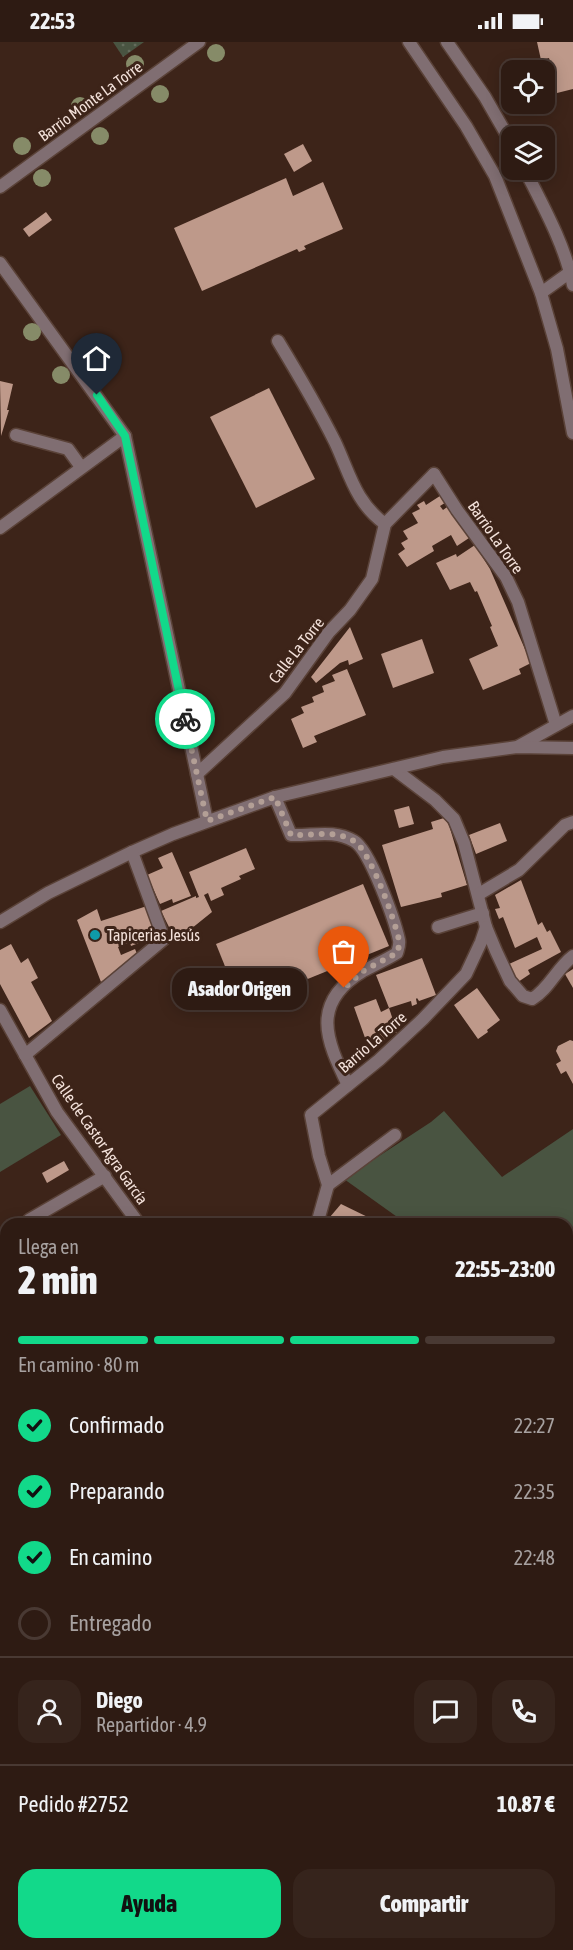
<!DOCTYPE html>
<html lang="es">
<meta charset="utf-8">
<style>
:root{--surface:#2e1b13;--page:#36241c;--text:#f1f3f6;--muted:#a7a1a0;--line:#493933;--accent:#12d98a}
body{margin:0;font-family:"Asap Condensed",sans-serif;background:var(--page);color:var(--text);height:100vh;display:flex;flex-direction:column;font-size:22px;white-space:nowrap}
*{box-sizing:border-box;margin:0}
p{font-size:20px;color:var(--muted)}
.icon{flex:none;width:33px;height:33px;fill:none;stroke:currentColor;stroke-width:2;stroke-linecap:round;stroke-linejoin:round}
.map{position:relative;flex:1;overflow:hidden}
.sheet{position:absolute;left:0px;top:1176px;width:573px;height:732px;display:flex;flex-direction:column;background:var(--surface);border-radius:18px 18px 0 0;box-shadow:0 3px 15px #0003,0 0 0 2px var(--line)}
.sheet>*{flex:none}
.controls{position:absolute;left:501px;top:18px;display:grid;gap:12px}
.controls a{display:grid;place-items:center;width:54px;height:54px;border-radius:12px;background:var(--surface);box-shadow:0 3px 15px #0003,0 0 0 2px var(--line);font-size:30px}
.pin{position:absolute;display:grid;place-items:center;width:51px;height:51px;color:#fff;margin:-62px -26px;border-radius:50% 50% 50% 0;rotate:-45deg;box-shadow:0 0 6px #0007}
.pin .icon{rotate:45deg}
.courier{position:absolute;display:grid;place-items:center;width:60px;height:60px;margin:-30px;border:4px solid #12d98a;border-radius:50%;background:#fff;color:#222;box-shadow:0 2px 8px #0007}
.bubble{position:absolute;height:42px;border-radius:18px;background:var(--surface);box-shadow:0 3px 15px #0003,0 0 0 2px var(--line);font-size:20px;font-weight:800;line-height:42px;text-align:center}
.head em{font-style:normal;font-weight:800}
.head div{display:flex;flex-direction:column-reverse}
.head{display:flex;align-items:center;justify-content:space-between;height:102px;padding:0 18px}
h1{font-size:39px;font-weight:800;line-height:45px}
.bar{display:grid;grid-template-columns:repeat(4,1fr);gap:9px 6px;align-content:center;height:72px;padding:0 18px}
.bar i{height:8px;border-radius:4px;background:var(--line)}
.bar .selected{background:var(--accent)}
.bar p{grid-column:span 4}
.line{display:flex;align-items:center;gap:15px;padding:0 18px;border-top:2px solid var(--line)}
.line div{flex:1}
.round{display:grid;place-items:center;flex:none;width:63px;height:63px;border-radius:18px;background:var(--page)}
ol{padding:0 18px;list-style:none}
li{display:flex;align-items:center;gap:18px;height:66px}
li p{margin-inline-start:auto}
li .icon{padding:6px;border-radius:50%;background:var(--accent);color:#111;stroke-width:4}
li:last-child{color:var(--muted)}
li i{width:33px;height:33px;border:3px solid var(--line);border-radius:50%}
.action{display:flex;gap:12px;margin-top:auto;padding:12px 18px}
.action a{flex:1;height:69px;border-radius:18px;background:var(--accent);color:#111;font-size:24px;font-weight:800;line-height:69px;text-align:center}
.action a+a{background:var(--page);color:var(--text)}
.status{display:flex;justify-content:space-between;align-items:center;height:42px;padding:0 30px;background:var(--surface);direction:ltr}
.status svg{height:16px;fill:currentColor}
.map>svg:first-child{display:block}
</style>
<div class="status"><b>22:53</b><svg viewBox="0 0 49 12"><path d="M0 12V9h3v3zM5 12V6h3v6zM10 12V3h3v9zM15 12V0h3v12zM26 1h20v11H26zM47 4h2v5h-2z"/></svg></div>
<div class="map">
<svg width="573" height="1908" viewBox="0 0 573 1908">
<defs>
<pattern id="garden-dots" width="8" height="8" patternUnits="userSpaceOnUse" patternTransform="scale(1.5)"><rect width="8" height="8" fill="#495441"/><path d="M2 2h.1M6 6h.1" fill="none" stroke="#646c5c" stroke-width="1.8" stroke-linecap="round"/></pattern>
</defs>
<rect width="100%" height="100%" fill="#3d2419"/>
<g fill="#495441">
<path d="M30 1044 61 1093 0 1130V1062Z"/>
<path d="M444 1069 502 1135 573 1087V1298L567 1300V1182H407L344 1137 431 1080Z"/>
<path d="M573 1461V1908H0V1630L6 1628V1902H567V1463Z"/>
</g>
<g fill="url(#garden-dots)">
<path d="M113 0H144L123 15Z"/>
<path d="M0 1362 6 1372V1451L0 1453Z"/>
</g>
<g fill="#be998a">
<path d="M537 0H573V47L557 51 549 16 541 18Z"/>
<path d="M303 102 312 119 294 130 284 112Z"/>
<path d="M286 136 293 154 323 140 343 187 304 204 306 207 299 210 297 207 202 249 174 186Z"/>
<path d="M46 170 52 178 29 195 23 187Z"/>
<path d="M0 339 13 342 7 368H9L1 394Z"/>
<path d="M269 346 315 437 256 466 210 375Z"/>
<path d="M443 452 448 459 440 464 443 468 450 463 469 496 457 504 451 493 432 504 434 509 407 525 398 512 405 507 401 501 408 497 403 489 418 481 412 471 420 467 417 463 424 459 426 463Z"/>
<path d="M475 503 490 527 531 621 519 627 521 632 483 648 469 617 498 604 490 585 492 584 477 549 475 550 470 540 450 548 436 521 456 512 457 515Z"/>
<path d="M350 585 363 617 349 623 348 618 340 621 316 641 311 635Z"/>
<path d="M422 597 434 631 393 646 381 612Z"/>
<path d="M347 627 366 673 314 694 317 700 303 706 291 677 304 671 301 665 314 660 312 655 324 650 322 644 335 639 332 633Z"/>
<path d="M409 764 414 782 399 786 394 768Z"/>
<path d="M444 776 449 783 467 843 441 851 442 855 401 865 382 803 433 787 431 780Z"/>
<path d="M500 781 507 799 476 812 469 793Z"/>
<path d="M246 806 255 827 239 834 241 837 221 846 224 853 211 859 208 851 204 853 212 870 176 899 161 869 196 854V856L199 855 189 830Z"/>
<path d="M172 810 191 854 173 861 172 857 160 862 147 833 163 826 158 816Z"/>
<path d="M521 838 538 883 542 880 547 890 550 888 561 910 528 928 530 932 518 940 509 922 542 907 537 895 515 906 503 875 499 877 495 867 500 866 495 853Z"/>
<path d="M363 842 389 904 241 964 216 902Z"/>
<path d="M147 864 154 895 131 904 130 900 118 905 121 913 135 907 138 914 101 940 77 878 97 867 101 879Z"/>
<path d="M11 902 21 921 28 916 38 936 31 940 52 979 29 996 0 942V908Z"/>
<path d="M422 916 436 953 419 959 417 956 416 957 417 962 412 964 411 959 389 966 376 933Z"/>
<path d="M573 927V946L565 932Z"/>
<path d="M477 946 500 978 487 988 488 990 478 997 454 963Z"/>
<path d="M376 957 381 970 389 966 397 990 369 1007 354 965Z"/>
<path d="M570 998 573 999V1042L566 1029 561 1032 556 1022 561 1019 556 1009 558 1004Z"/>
<path d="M64 1119 69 1128 47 1141 42 1131Z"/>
<path d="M341 1162 382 1182H324Z"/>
</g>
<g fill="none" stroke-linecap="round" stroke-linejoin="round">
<defs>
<g id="lane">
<path d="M278 299C298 332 318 366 335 400 350 432 355 460 385 482"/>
<path d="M16 393 68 407 81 425"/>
<path d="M434 432 457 468 506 535 518 560 556 683"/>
<path d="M275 755 291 793C313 794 333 787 354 799 370 808 395 879 399 898 400 903 398 907 397 911 386 918 374 923 363 929 310 961 326 998 348 1043"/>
<path d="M29 1178 105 1134"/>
</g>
<g id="street">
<path d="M409 0 466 84 495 134 541 251 557 307 573 391"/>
<path d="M447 0 485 55 512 102"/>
<path d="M525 128C543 164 565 203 573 243"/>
<path d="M0 145 199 0"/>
<path d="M0 221 125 394 207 779"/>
<path d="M541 251 573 228"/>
<path d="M0 486 125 394"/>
<path d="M519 704 573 674"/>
<path d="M394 727 435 758 454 777 464 801 486 885 496 909 510 939 523 954 532 957C549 947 557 926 573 914"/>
<path d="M197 732 285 651 329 590 350 568 372 537 385 482 434 432"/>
<path d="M479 852 519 828 565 783 573 780"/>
<path d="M0 880 48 851 132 810 173 792 275 755 443 715 517 705 573 706"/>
<path d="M438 885 483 871"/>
<path d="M0 968 57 1070 139 1182"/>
<path d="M25 1013 164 897 132 810"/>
<path d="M328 1143 395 1093"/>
<path d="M317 1182 328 1143 319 1114 311 1073 379 1018 423 977 466 932 481 900 486 885"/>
<path d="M0 1469 6 1467"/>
<path d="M567 1475 573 1473"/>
<path d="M567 1743 573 1751"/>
</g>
<g id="primary">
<path d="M567 1357 573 1356"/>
<path d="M567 1407 573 1405"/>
<path d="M0 1523 6 1520"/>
<path d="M0 1574 6 1572"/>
</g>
</defs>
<use href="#lane" stroke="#5a4238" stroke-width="15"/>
<use href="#street" stroke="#5a4238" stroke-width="15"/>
<use href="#primary" stroke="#5a4238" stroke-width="18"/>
<use href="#lane" stroke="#806e72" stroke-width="12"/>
<use href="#street" stroke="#806e72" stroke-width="12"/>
<use href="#primary" stroke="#d5b1b9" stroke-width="15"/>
</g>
<g fill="#868b68">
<circle cx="216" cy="11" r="9"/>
<circle cx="135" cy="22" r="9"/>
<circle cx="160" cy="52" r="9"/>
<circle cx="80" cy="64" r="9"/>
<circle cx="100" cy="94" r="9"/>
<circle cx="22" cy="104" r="9"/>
<circle cx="42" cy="136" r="9"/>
<circle cx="32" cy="290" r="9"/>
<circle cx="61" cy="333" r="9"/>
</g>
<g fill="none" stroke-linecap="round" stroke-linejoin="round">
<path stroke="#b39f96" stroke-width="6" stroke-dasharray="0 10.8" d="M185 677 207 779 275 755 291 793C313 794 333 787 354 799 370 808 395 879 399 898 400 903 398 907 397 911L363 929 344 946"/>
<path stroke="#12d98a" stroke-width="8" d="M97 353 125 394 185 677"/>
</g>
<circle fill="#0f9aa8" stroke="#3d2419" stroke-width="2" cx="95" cy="893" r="6"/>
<g text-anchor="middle" stroke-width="6" stroke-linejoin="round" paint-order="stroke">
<g font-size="16" fill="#f3e1da" stroke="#3d2419">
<text transform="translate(90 59) rotate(-36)" y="6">Barrio Monte La Torre</text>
<text transform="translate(496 495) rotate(55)" y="6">Barrio La Torre</text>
<text transform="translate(296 608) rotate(-52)" y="6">Calle La Torre</text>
<text transform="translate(372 1000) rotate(-41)" y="6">Barrio La Torre</text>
<text transform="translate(100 1097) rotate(55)" y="6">Calle de Castor Agra García</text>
</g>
<g font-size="16" fill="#f3e1da" stroke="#3d2419" text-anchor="start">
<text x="107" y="899">Tapicerias Jesús</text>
</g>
</g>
</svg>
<div class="controls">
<a><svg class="icon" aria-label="locate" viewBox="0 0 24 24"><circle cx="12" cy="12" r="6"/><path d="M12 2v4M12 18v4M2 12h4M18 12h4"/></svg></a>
<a><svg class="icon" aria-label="layers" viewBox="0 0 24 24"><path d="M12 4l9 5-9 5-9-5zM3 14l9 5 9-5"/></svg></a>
</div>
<div class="pin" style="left:344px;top:946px;background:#ea580c"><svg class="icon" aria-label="bag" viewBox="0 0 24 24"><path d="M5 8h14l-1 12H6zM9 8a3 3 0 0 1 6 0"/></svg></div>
<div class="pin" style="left:97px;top:353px;background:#1f2937"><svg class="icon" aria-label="home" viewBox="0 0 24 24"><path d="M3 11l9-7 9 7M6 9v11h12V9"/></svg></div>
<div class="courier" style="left:185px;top:677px"><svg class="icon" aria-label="bike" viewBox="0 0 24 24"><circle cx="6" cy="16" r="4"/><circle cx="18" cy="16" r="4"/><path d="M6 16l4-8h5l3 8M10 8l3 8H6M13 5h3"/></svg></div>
<div class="bubble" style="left:172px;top:926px;width:135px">Asador Origen</div>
<section class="sheet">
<div class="head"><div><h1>2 min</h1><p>Llega en</p></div><em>22:55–23:00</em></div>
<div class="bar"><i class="selected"></i><i class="selected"></i><i class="selected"></i><i></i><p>En camino · 80 m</p></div>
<ol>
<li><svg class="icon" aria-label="check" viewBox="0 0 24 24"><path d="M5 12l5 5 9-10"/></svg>Confirmado<p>22:27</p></li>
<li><svg class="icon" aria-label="check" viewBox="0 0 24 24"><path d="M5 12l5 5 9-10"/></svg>Preparando<p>22:35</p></li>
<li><svg class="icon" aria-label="check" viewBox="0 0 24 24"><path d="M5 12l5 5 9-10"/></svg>En camino<p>22:48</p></li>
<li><i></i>Entregado</li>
</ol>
<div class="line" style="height:108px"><a class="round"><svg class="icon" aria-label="person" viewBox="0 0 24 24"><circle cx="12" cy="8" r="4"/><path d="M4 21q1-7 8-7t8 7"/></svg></a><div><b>Diego</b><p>Repartidor · 4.9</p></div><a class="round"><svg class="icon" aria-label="chat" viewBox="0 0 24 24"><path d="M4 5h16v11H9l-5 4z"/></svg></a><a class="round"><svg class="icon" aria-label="phone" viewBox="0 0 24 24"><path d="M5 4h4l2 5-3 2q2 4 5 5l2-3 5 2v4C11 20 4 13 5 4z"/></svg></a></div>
<div class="line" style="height:78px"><div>Pedido #2752</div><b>10.87 €</b></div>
<div class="action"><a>Ayuda</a><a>Compartir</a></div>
</section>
</div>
